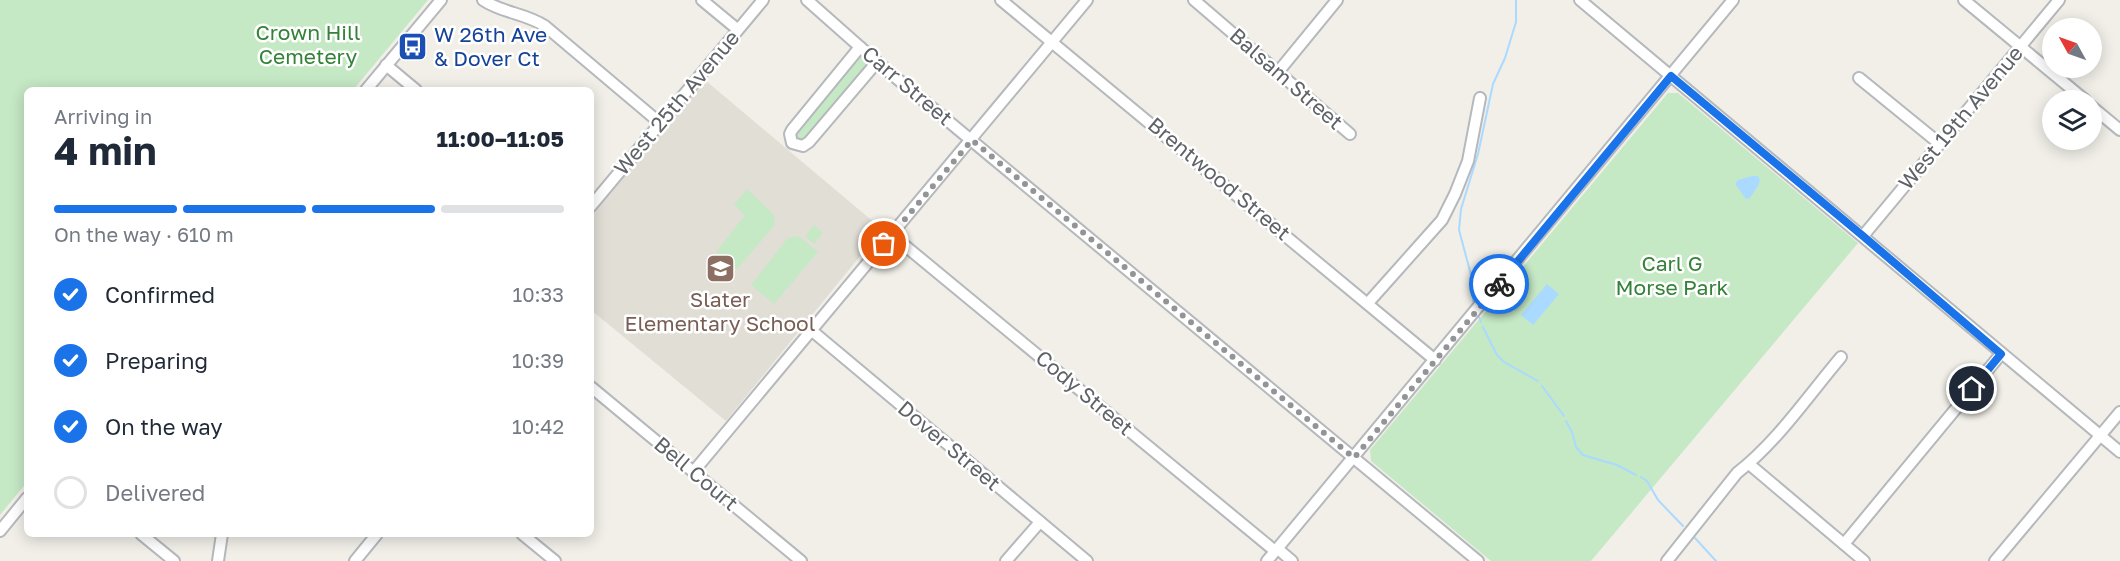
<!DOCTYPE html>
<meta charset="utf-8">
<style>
:root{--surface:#fff;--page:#f6f6f7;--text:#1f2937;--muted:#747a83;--line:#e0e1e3;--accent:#1a73e8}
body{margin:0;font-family:"Golos Text",sans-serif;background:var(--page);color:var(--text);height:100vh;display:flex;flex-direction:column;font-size:22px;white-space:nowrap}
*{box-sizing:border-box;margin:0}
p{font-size:20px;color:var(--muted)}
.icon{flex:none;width:33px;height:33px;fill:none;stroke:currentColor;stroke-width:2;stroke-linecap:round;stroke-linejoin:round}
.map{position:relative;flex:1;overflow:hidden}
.side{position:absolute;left:24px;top:87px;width:570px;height:450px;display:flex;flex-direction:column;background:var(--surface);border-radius:9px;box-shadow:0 3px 15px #0003}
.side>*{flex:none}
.needle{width:39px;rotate:310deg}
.controls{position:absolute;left:2042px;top:18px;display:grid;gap:12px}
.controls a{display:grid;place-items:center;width:60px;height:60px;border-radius:50%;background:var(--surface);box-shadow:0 3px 15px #0003;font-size:30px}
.pin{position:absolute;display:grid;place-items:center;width:51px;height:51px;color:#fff;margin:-26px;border:3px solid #fff;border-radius:50%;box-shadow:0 2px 6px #0007}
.courier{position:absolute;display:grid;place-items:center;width:60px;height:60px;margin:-30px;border:4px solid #1a73e8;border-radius:50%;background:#fff;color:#222;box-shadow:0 2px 8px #0007}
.headline em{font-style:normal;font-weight:700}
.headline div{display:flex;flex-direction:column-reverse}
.headline{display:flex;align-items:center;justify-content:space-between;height:102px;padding:0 30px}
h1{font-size:39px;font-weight:700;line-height:45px}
.bar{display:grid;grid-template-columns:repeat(4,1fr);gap:9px 6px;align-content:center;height:72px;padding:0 30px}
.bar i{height:8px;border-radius:4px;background:var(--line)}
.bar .current{background:var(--accent)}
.bar p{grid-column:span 4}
ol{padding:0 30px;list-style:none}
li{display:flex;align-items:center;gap:18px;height:66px}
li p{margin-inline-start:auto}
li .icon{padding:6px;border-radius:50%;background:var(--accent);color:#fff;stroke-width:4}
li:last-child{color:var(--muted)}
li i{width:33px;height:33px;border:3px solid var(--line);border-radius:50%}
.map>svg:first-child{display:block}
</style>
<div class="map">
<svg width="2120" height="561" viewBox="0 0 2120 561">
<rect width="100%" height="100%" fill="#f1efe8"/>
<path fill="#e1ded6" d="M705 80 882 229 726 421 591 310V212Z"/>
<g fill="#c5e8c5">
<path d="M0 0H428L353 90H27V482L0 515Z"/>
<path d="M861 57 867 61 866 66 806 139 802 143 796 141 793 135 855 60Z"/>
<path d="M1668 93H1678L1858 243 1591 561H1491L1371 461 1370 450Z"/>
<path d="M747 189 772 213 775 220 774 226 737 269 716 252 745 215 734 205Z"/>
<path d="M814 225 823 233 814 244 805 236Z"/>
<path d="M795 236 801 238 818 252 774 304 751 285 787 239Z"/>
</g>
<g fill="#aadaff">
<path d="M1752 176H1758L1760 180 1758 186 1750 198 1746 199 1735 184 1738 180Z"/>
<path d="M1547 284 1559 294 1533 325 1521 315Z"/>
</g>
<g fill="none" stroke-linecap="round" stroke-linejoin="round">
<g stroke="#aadaff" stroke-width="2">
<path d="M1473 301 1474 286 1459 230 1461 209 1478 154 1493 84 1505 58 1516 22V0"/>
<path d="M1479 317 1481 322"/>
<path d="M1483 327 1497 355 1504 362 1538 381"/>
<path d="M1542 386 1564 416"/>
<path d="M1566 421 1572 432 1576 447 1583 455 1617 465 1636 475"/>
<path d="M1641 477 1647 481 1658 500 1683 526"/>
<path d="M1695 538 1716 561"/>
</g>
<defs>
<g id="minor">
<path d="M483 0C502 13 525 13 545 26L660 123"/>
<path d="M702 0 737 29"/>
<path d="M807 0 877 62 1478 561"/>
<path d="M1001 0 1435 360"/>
<path d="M1194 0 1350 134"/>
<path d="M1580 0 2120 452"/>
<path d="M1964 0 2085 100"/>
<path d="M860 47 792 130 790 134 792 143 803 146 809 142 877 62"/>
<path d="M386 65 416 90"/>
<path d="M1278 72 1337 0"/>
<path d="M1859 78 1940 144"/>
<path d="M366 90 441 0"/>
<path d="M2091 106 2120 130"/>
<path d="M591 206 763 0"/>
<path d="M892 235 1275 551"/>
<path d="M1863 236 2059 0"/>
<path d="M1368 303 1442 220 1455 194 1468 161 1480 98"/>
<path d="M811 330 1087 561"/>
<path d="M591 387 801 561"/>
<path d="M1749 464 1864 561"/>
<path d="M694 471 1087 0"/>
<path d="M0 531 27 498"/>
<path d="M141 534 174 561"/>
<path d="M522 534 555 561"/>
<path d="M1844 544 2001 354"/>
<path d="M1278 549 1292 561"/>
<path d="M218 561 222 534"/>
<path d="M355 561 377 534"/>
<path d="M1006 561 1040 522"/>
<path d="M1267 561 1733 0"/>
<path d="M1667 561 1737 473C1777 442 1808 396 1841 357"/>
<path d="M1995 561 2120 412"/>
</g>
</defs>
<use href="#minor" stroke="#b5b8bc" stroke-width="14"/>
<use href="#minor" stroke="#fff" stroke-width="10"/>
</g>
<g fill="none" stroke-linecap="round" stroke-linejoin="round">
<path stroke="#929495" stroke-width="6" stroke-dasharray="0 10.8" d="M884 244 972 140 1354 458 1499 284"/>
<path stroke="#1a73e8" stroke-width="8" d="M1499 284 1671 76 1863 236 2001 354 1972 389"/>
</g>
<defs>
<symbol id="bus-square" viewBox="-11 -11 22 22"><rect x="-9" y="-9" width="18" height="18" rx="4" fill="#1a4fb4" stroke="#fff"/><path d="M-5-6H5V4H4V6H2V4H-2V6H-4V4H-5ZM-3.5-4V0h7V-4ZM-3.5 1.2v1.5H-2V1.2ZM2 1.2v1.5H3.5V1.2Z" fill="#fff"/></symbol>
<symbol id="school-square" viewBox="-11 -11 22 22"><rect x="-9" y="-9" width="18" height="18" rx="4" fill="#8d6e63" stroke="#fff"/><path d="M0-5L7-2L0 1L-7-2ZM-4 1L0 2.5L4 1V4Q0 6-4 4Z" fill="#fff"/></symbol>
</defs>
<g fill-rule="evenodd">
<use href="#bus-square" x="396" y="30" width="33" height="33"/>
<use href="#school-square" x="704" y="252" width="33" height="33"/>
</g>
<g text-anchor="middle" stroke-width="5" stroke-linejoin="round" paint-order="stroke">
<g font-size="21" fill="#348238" stroke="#fff">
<text x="308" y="40">Crown Hill<tspan x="308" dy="24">Cemetery</tspan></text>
<text x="1672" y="271">Carl G<tspan x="1672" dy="24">Morse Park</tspan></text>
</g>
<g font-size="21" fill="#164399" stroke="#fff" text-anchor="start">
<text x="434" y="42">W 26th Ave<tspan x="434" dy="24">&amp; Dover Ct</tspan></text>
</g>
<g font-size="21" fill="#5f6368" stroke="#fff">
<text transform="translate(1286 79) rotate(41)" y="7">Balsam Street</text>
<text transform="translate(907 86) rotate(40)" y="7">Carr Street</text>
<text transform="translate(677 103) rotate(-50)" y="7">West 25th Avenue</text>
<text transform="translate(1961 118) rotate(-50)" y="7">West 19th Avenue</text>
<text transform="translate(1219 179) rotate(40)" y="7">Brentwood Street</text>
<text transform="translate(1084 393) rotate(40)" y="7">Cody Street</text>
<text transform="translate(949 446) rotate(40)" y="7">Dover Street</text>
<text transform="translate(696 474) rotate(40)" y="7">Bell Court</text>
</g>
<g font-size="21" fill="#785e54" stroke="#fff">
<text x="720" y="307">Slater<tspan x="720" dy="24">Elementary School</tspan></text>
</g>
</g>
</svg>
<div class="controls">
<a><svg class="needle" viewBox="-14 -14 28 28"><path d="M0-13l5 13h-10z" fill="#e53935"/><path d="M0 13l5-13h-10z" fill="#747a83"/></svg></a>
<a><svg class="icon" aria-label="layers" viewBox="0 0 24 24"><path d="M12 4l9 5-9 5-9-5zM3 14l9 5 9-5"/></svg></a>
</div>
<div class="pin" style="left:884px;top:244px;background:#ea580c"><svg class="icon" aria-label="bag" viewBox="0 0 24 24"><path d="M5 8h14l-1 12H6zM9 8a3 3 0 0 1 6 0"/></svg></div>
<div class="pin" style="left:1972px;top:389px;background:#1f2937"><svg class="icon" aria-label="home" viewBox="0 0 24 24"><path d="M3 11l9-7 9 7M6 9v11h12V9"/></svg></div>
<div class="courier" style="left:1499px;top:284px"><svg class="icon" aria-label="bike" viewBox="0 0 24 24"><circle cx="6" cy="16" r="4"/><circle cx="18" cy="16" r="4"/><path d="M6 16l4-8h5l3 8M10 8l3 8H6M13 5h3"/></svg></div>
<section class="side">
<div class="headline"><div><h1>4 min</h1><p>Arriving in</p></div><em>11:00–11:05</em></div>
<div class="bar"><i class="current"></i><i class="current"></i><i class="current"></i><i></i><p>On the way · 610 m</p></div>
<ol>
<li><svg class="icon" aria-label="check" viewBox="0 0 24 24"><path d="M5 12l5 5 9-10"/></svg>Confirmed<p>10:33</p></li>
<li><svg class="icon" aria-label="check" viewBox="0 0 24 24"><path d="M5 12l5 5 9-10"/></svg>Preparing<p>10:39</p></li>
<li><svg class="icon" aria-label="check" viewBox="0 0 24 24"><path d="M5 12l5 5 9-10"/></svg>On the way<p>10:42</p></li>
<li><i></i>Delivered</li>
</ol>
</section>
</div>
